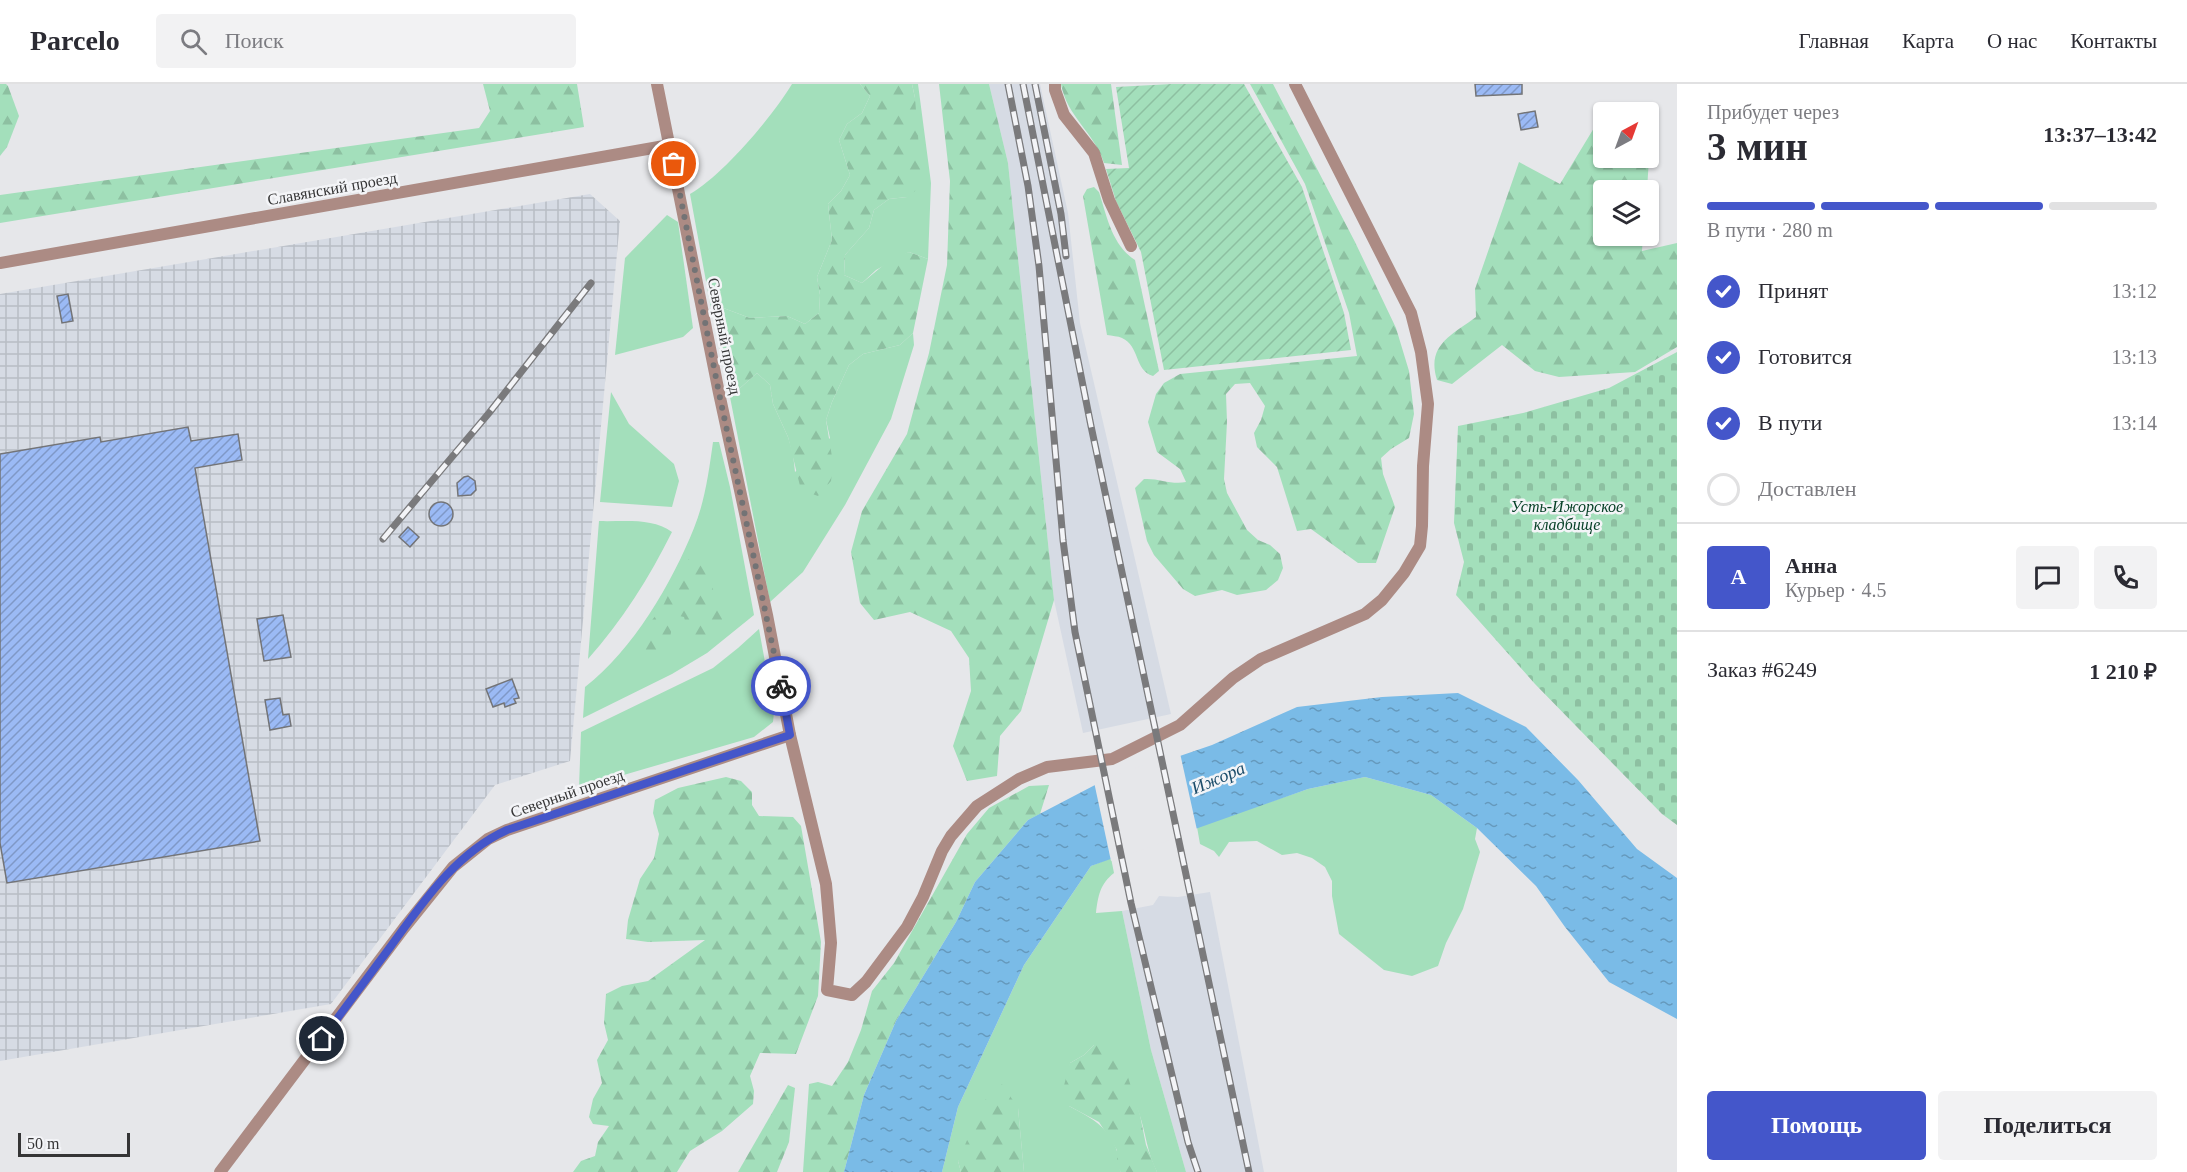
<!DOCTYPE html>
<html lang="ru">
<meta charset="utf-8">
<style>
:root{--surface:#fff;--page:#f2f2f3;--text:#2b2b33;--muted:#7c7c81;--line:#e1e1e2;--accent:#4456ca}
body{margin:0;font-family:"Times New Roman",serif;background:var(--page);color:var(--text);height:100vh;display:flex;flex-direction:column;font-size:22px;white-space:nowrap}
*{box-sizing:border-box;margin:0}
p{font-size:20px;color:var(--muted)}
.icon{flex:none;width:33px;height:33px;fill:none;stroke:currentColor;stroke-width:2;stroke-linecap:round;stroke-linejoin:round}
.map{position:relative;flex:1;overflow:hidden}
.side{display:flex;flex-direction:column;background:var(--surface);width:510px}
.side>*{flex:none}
.needle{width:39px;rotate:41deg}
.fabs{position:absolute;left:1593px;top:18px;display:grid;gap:12px}
.fabs a{display:grid;place-items:center;width:66px;height:66px;border-radius:6px;background:var(--surface);box-shadow:0 2px 4px #0004;font-size:30px}
.scale{position:absolute;left:18px;bottom:15px;width:112px;box-sizing:border-box;padding-left:6px;border:3px solid #353536;border-top:0;font-size:16px;line-height:21px;white-space:nowrap;color:#353536;-webkit-text-stroke:4px #f3f4f7;paint-order:stroke}
.pin{position:absolute;display:grid;place-items:center;width:51px;height:51px;color:#fff;margin:-26px;border:3px solid #fff;border-radius:50%;box-shadow:0 2px 6px #0007}
.courier{position:absolute;display:grid;place-items:center;width:60px;height:60px;margin:-30px;border:4px solid #4456ca;border-radius:50%;background:#fff;color:#222;box-shadow:0 2px 8px #0007}
.overview em{font-style:normal;font-weight:600}
.overview div{display:flex;flex-direction:column-reverse}
.overview{display:flex;align-items:center;justify-content:space-between;height:102px;padding:0 30px}
h1{font-size:39px;font-weight:600;line-height:45px}
.bar{display:grid;grid-template-columns:repeat(4,1fr);gap:9px 6px;align-content:center;height:72px;padding:0 30px}
.bar i{height:8px;border-radius:4px;background:var(--line)}
.bar .active{background:var(--accent)}
.bar p{grid-column:span 4}
.line{display:flex;align-items:center;gap:15px;padding:0 30px;border-top:2px solid var(--line)}
.line div{flex:1}
.round{display:grid;place-items:center;flex:none;width:63px;height:63px;border-radius:6px;background:var(--page)}
ol{padding:0 30px;list-style:none}
li{display:flex;align-items:center;gap:18px;height:66px}
li p{margin-inline-start:auto}
li .icon{padding:6px;border-radius:50%;background:var(--accent);color:#fff;stroke-width:4}
li:last-child{color:var(--muted)}
li i{width:33px;height:33px;border:3px solid var(--line);border-radius:50%}
.action{display:flex;gap:12px;margin-top:auto;padding:12px 30px}
.action a{flex:1;height:69px;border-radius:6px;background:var(--accent);color:#fff;font-size:24px;font-weight:600;line-height:69px;text-align:center}
.action a+a{background:var(--page);color:var(--text)}
header{display:flex;align-items:center;gap:36px;box-sizing:border-box;height:84px;padding:0 30px;background:var(--surface);border-bottom:2px solid var(--line)}
header strong{font-size:28px}
nav{display:flex;gap:33px;margin-inline-start:auto;font-size:21px}
.search{width:420px;height:54px;background:var(--page);display:flex;align-items:center;gap:15px;box-sizing:border-box;padding:0 21px;border-radius:6px;color:var(--muted);font-size:22px}
main{display:flex;flex:1;min-height:0}
.map>svg:first-child{display:block}
</style>
<header>
<strong>Parcelo</strong>
<div class="search"><svg class="icon" aria-label="search" viewBox="0 0 24 24"><circle cx="10" cy="10" r="6"/><path d="M15 15l6 6"/></svg>Поиск</div>
<nav><a>Главная</a><a>Карта</a><a>О нас</a><a>Контакты</a></nav>
</header>
<main>
<div class="map">
<svg width="1677" height="1088" viewBox="0 0 1677 1088">
<defs>
<pattern id="industrial-grid" width="8" height="8" patternUnits="userSpaceOnUse" patternTransform="scale(1.5)"><rect width="8" height="8" fill="#d6dbe4"/><path d="M0 4h8M4 0v8" fill="none" stroke="#b8bdc4"/></pattern>
<pattern id="forest-firs" width="22" height="20" patternUnits="userSpaceOnUse" patternTransform="scale(1.5)"><rect width="22" height="20" fill="#a3dfbb"/><path d="M5 1l3.5 6h-7zM16 11l3.5 6h-7z" fill="#8dc0a1"/></pattern>
<pattern id="cemetery-stones" width="16" height="16" patternUnits="userSpaceOnUse" patternTransform="scale(1.5)"><rect width="16" height="16" fill="#a3dfbb"/><path d="M2 7V4a2 2 0 0 1 4 0v3zM10 15v-3a2 2 0 0 1 4 0v3z" fill="#8dc0a1"/></pattern>
<pattern id="garden-furrows" width="10" height="10" patternUnits="userSpaceOnUse" patternTransform="scale(1.5)"><rect width="10" height="10" fill="#a3dfbb"/><path d="M-1 1l2-2M0 10L10 0M9 11l2-2" fill="none" stroke="#8dc0a1"/></pattern>
<pattern id="water-ripples" width="26" height="14" patternUnits="userSpaceOnUse" patternTransform="scale(1.5)"><rect width="26" height="14" fill="#7abbe7"/><path d="M2 4q2-2 4 0t4 0M15 11q2-2 4 0t4 0" fill="none" stroke="#6599bc"/></pattern>
<pattern id="building-hatch" width="6" height="6" patternUnits="userSpaceOnUse" patternTransform="scale(1.5)"><rect width="6" height="6" fill="#9bbaf5"/><path d="M-1 1l2-2M0 6l6-6M5 7l2-2" fill="none" stroke="#7f98c7"/></pattern>
</defs>
<rect width="100%" height="100%" fill="#e6e7ea"/>
<g fill="#d6dbe4">
<path d="M989 0H1040L1068 129 1080 239 1171 630 1083 649 1054 516 1008 79Z"/>
<path d="M1210 808 1264 1088H1186L1151 966 1122 827 1153 821 1159 812 1178 813Z"/>
</g>
<path fill="url(#industrial-grid)" d="M590 110 620 137 570 677 495 701 331 920 0 977V210Z"/>
<g fill="#a3dfbb">
<path d="M792 0H860L870 12 862 29 847 40 839 56 850 91 841 107 828 120 832 156 817 193 820 211 819 229 805 240 787 232 750 234 710 219 690 110C723 91 772 33 792 0Z"/>
<path d="M912 0H918L931 99 928 175 909 168 876 186 862 199 844 191 845 171 869 144 874 126 889 115 907 113 915 14Z"/>
<path d="M667 131 678 138 693 244 683 253 615 271 625 174Z"/>
<path d="M913 249 914 261 891 335 845 421 803 488 770 518 730 313 757 289 770 301 773 320 788 353 793 370 795 388 830 354 826 336 832 318 849 281 863 270 900 261Z"/>
<path d="M611 308 629 340 674 380 679 397 672 423 600 418Z"/>
<path d="M713 358H719L730 403 754 531 707 569 672 590 583 634 585 603C633 566 672 499 694 444 705 417 709 387 713 358Z"/>
<path d="M599 437C623 438 652 433 672 448 649 494 622 537 588 575Z"/>
<path d="M759 545 774 628 773 638 754 653 579 704 581 648 713 584 738 564Z"/>
<path d="M1365 693 1431 711 1477 744 1475 755 1480 768 1463 825 1446 859 1438 882 1412 892 1384 886 1339 850 1332 812V797L1325 783 1312 774 1297 769 1282 771 1257 757 1229 758 1219 773 1214 767 1200 760 1197 743 1308 705Z"/>
<path d="M1111 774 1114 789C1100 800 1098 812 1096 829L1122 827 1151 966 1186 1088H1157C1147 1069 1146 1049 1139 1029 1131 1004 1110 982 1094 961L1084 971 1070 979 1069 1022C1091 1034 1105 1040 1116 1064 1119 1072 1117 1080 1121 1088H1024L1018 1024 958 1077 961 1088H942L958 1023 1024 881 1091 782Z"/>
</g>
<g fill="url(#forest-firs)">
<path d="M0 0H6L8 2 19 32 7 63 0 72Z"/>
<path d="M483 0H577L584 43 0 139V111L479 44 490 27Z"/>
<path d="M860 0H912L915 14 922 102 907 113 889 115 874 126 869 144 845 171 844 191 862 199 892 174 909 168 928 175 913 249 900 261 863 270 849 281 832 318 826 336 833 379 831 397 818 412 801 406 788 353 773 320 770 301 757 289 730 313 710 219 750 234 787 232 805 240 819 229 820 211 817 193 832 156 828 120 841 107 850 91 839 56 847 40 862 29 870 12Z"/>
<path d="M939 0H989L1008 79 1054 516 1021 627 1000 652 997 692 967 697 953 662 971 607 969 574 951 547 910 528 874 536 860 519 851 468 862 427 907 350 929 269 947 181 950 97Z"/>
<path d="M1061 0H1111L1122 81 1104 79C1094 48 1067 33 1061 0Z"/>
<path d="M1250 0H1273L1355 158 1396 244 1409 287 1414 330 1409 354 1391 365 1381 374 1383 390 1395 423 1376 479H1358L1311 445 1297 447 1277 383 1257 363 1254 349 1261 336 1265 322 1250 299 1235 300 1226 310 1227 338 1224 395 1227 409 1247 446 1258 456 1270 461 1280 470 1283 484 1278 496 1266 506 1237 511 1222 506 1195 512 1183 505 1154 471 1147 457 1135 404 1144 395C1159 394 1171 401 1186 398L1180 385 1157 368 1148 338 1156 310 1164 299 1180 290 1357 272 1349 229 1305 100Z"/>
<path d="M1597 39 1603 40 1604 74H1648L1649 43H1651L1647 106H1604V152H1643L1642 167 1677 159V263L1635 288 1559 293 1535 287 1502 261 1452 300 1437 296C1426 261 1452 251 1476 233L1475 205 1519 78 1560 100Z"/>
<path d="M1094 103 1099 108C1107 133 1112 161 1135 176L1159 287 1153 292C1134 286 1140 262 1122 254 1118 252 1112 252 1107 251L1084 118 1083 112 1087 105Z"/>
<path d="M694 469 702 475 722 530C723 546 717 553 703 559L694 558 689 551 684 533 675 531C667 550 674 599 638 574V565L643 547 662 524 682 483Z"/>
<path d="M726 693 741 697 752 708V721L759 732 793 733 801 742 821 858 818 912 796 970 760 969 750 992 754 1007 753 1020 722 1047 690 1067 677 1088H573L581 1077 595 1072 598 1058 609 1042 593 1040 589 1033 593 1015 602 999 597 976 608 956 604 939 606 910 622 902 648 897 705 856 648 858 626 855 628 836 640 795 654 774 659 750 653 729 655 716 678 704Z"/>
<path d="M1049 701 1040 730 1028 736 975 798 956 838 896 937 864 1011 844 1088H803L809 1000 818 998 832 1002 848 978 861 946 872 907 894 879 967 750 989 724 1029 702Z"/>
<path d="M1110 957 1120 968 1140 1031 1146 1061 1157 1088H1121L1117 1082V1066L1099 1038 1069 1022 1062 1009 1070 979 1084 971 1094 961Z"/>
<path d="M1002 1000 1018 1024 1024 1088H961L958 1077 984 1017Z"/>
<path d="M788 1001 795 1004 789 1058 777 1088H738Z"/>
</g>
<path fill="url(#cemetery-stones)" d="M1677 268V741L1662 730 1535 600 1456 511 1464 478 1454 439 1458 342 1523 329 1609 304Z"/>
<path fill="url(#garden-furrows)" d="M1171 0H1244L1302 103 1344 229 1351 266 1164 286 1141 168 1116 117 1106 85 1129 84 1116 3Z"/>
<path fill="url(#water-ripples)" d="M1458 609 1526 643 1578 696 1637 765 1677 794V935L1609 898 1565 843 1536 802 1477 744 1431 711 1365 693 1308 705 1091 782 1024 881 958 1023 942 1088H844L864 1011 896 937 956 838 975 798 1028 736 1095 701 1212 661 1297 623 1382 613Z"/>
<path fill="#e6e7ea" d="M1180 669 1197 746 1111 777 1094 698Z"/>
<g fill="url(#building-hatch)" stroke="#737477" stroke-width="1.5">
<path d="M1475 0H1522V10L1476 12Z"/>
<path d="M1535 27 1538 43 1521 46 1518 30Z"/>
<path d="M68 210 73 237 62 239 57 212Z"/>
<path d="M188 343 191 357 238 350 242 376 195 384 260 757 7 799 0 759V370L100 353 101 358Z"/>
<path d="M468 392 475 397 476 406 471 411 458 412 457 399 464 393Z"/>
<circle cx="441" cy="430" r="12"/>
<path d="M408 443 419 453 410 463 399 453Z"/>
<path d="M283 531 291 573 264 577 257 535Z"/>
<path d="M512 595 519 614 514 615 516 619 505 623 504 619 493 623 486 605Z"/>
<path d="M280 614 283 631 289 630 291 642 270 646 265 616Z"/>
</g>
<g fill="none" stroke-linecap="round" stroke-linejoin="round">
<g stroke="#ac8b84" stroke-width="12">
<path d="M657 0 719 309 767 531 790 651 826 800 831 859 827 906 852 911 866 898 907 843 923 813 942 767 951 752 977 722 1019 695 1047 683 1112 675 1180 641 1233 594 1261 575 1365 530 1382 516 1404 489 1420 462 1422 442 1423 382 1428 320 1421 268 1411 229 1295 0"/>
<path d="M1055 0V6L1064 31 1094 69 1109 116 1131 162"/>
<path d="M0 179 670 61"/>
<path d="M220 1088 404 844 453 783 488 755 507 746 790 651"/>
</g>
<defs>
<g id="rail">
<path d="M1008 0 1028 102 1039 182 1063 456 1075 548 1131 819 1188 1058 1198 1088"/>
<path d="M1023 0 1091 342 1249 1088"/>
<path d="M1035 0 1061 130 1066 172"/>
<path d="M383 455 489 329 591 199"/>
</g>
</defs>
<use href="#rail" stroke="#7a7a7c" stroke-width="7"/>
<use href="#rail" stroke="#f3f4f7" stroke-width="4.5" stroke-dasharray="14" stroke-linecap="butt"/>
</g>
<g fill="none" stroke-linecap="round" stroke-linejoin="round">
<path stroke="#737375" stroke-width="6" stroke-dasharray="0 10.8" d="M674 80 719 309 781 602"/>
<path stroke="#4456ca" stroke-width="8" d="M322 955C345 924 368 893 391 862 423 818 456 769 507 746L790 651 781 602"/>
</g>
<g text-anchor="middle" stroke-width="5" stroke-linejoin="round" paint-order="stroke">
<g font-size="16" fill="#353536" stroke="#f3f4f7">
<text transform="translate(332 104) rotate(-10)" y="6">Славянский проезд</text>
<text transform="translate(725 252) rotate(79)" y="6">Северный проезд</text>
<text transform="translate(567 709) rotate(-19)" y="6">Северный проезд</text>
</g>
<g font-size="16" font-style="italic" fill="#074127" stroke="#f3f4f7">
<text x="1567" y="428">Усть-Ижорское<tspan x="1567" dy="18">кладбище</tspan></text>
</g>
<g font-size="18" font-style="italic" fill="#1c4d6b" stroke="#f3f4f7">
<text transform="translate(1218 694) rotate(-23)" y="6">Ижора</text>
</g>
</g>
</svg>
<div class="fabs">
<a><svg class="needle" viewBox="-14 -14 28 28"><path d="M0-13l5 13h-10z" fill="#e53935"/><path d="M0 13l5-13h-10z" fill="#7c7c81"/></svg></a>
<a><svg class="icon" aria-label="layers" viewBox="0 0 24 24"><path d="M12 4l9 5-9 5-9-5zM3 14l9 5 9-5"/></svg></a>
</div>
<div class="scale">50 m</div>
<div class="pin" style="left:674px;top:80px;background:#ea580c"><svg class="icon" aria-label="bag" viewBox="0 0 24 24"><path d="M5 8h14l-1 12H6zM9 8a3 3 0 0 1 6 0"/></svg></div>
<div class="pin" style="left:322px;top:955px;background:#1f2937"><svg class="icon" aria-label="home" viewBox="0 0 24 24"><path d="M3 11l9-7 9 7M6 9v11h12V9"/></svg></div>
<div class="courier" style="left:781px;top:602px"><svg class="icon" aria-label="bike" viewBox="0 0 24 24"><circle cx="6" cy="16" r="4"/><circle cx="18" cy="16" r="4"/><path d="M6 16l4-8h5l3 8M10 8l3 8H6M13 5h3"/></svg></div>
</div>
<section class="side">
<div class="overview"><div><h1>3 мин</h1><p>Прибудет через</p></div><em>13:37–13:42</em></div>
<div class="bar"><i class="active"></i><i class="active"></i><i class="active"></i><i></i><p>В пути · 280 m</p></div>
<ol>
<li><svg class="icon" aria-label="check" viewBox="0 0 24 24"><path d="M5 12l5 5 9-10"/></svg>Принят<p>13:12</p></li>
<li><svg class="icon" aria-label="check" viewBox="0 0 24 24"><path d="M5 12l5 5 9-10"/></svg>Готовится<p>13:13</p></li>
<li><svg class="icon" aria-label="check" viewBox="0 0 24 24"><path d="M5 12l5 5 9-10"/></svg>В пути<p>13:14</p></li>
<li><i></i>Доставлен</li>
</ol>
<div class="line" style="height:108px"><b class="round" style="background:var(--accent);color:#fff">А</b><div><b>Анна</b><p>Курьер · 4.5</p></div><a class="round"><svg class="icon" aria-label="chat" viewBox="0 0 24 24"><path d="M4 5h16v11H9l-5 4z"/></svg></a><a class="round"><svg class="icon" aria-label="phone" viewBox="0 0 24 24"><path d="M5 4h4l2 5-3 2q2 4 5 5l2-3 5 2v4C11 20 4 13 5 4z"/></svg></a></div>
<div class="line" style="height:78px"><div>Заказ #6249</div><b>1 210 ₽</b></div>
<div class="action"><a>Помощь</a><a>Поделиться</a></div>
</section>
</main>
